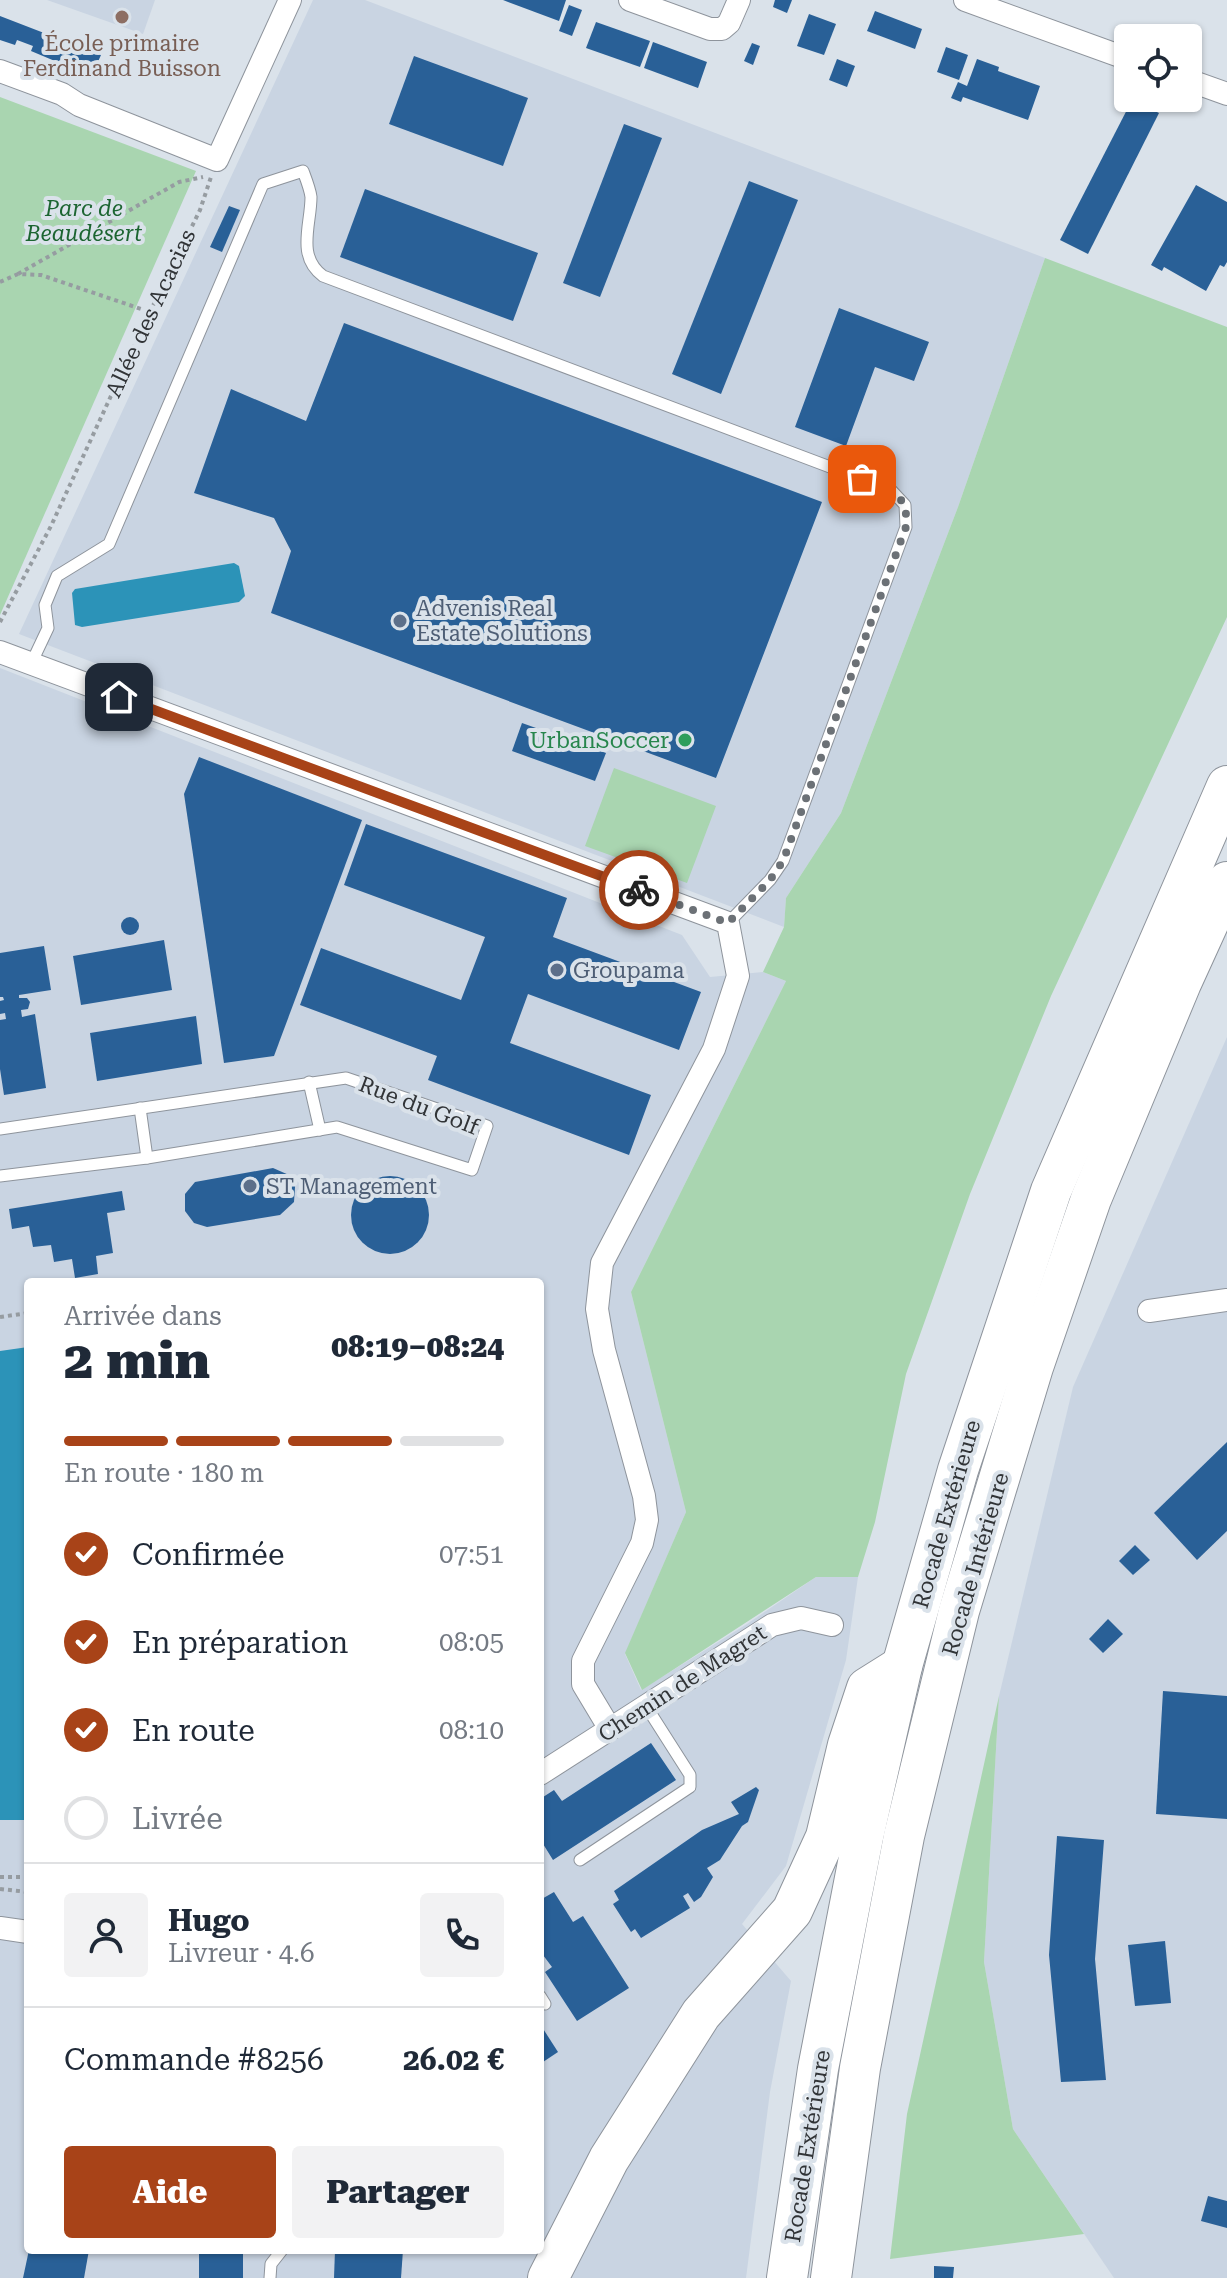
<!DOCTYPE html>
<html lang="fr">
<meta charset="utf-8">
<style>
:root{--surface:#fff;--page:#f2f2f3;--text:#1f2937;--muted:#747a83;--line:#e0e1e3;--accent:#a84318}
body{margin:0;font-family:"Roboto Serif",serif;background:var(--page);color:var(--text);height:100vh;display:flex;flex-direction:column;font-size:30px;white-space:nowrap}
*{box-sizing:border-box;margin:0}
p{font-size:26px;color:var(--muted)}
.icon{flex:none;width:44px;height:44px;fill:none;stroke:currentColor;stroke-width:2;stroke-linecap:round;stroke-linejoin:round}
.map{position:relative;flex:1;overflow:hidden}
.drawer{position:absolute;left:24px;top:1278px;width:520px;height:976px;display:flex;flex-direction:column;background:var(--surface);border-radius:8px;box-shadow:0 2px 6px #0004}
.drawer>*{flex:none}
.fabs{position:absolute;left:1114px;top:24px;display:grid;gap:16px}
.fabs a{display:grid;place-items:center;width:88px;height:88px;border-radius:8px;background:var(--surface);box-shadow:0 2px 6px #0004;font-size:40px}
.pin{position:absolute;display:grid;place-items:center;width:68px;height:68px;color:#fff;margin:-34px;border-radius:16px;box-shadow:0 4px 12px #0006}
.courier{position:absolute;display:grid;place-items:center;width:80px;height:80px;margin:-40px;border:6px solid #a84318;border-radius:50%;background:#fff;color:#222;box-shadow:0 2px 10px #0007}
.summary em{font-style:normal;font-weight:800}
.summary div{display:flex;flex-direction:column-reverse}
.summary{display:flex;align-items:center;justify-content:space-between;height:136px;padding:0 40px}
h1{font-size:52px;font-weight:800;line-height:60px}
.bar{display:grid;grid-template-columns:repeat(4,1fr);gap:12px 8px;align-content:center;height:96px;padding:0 40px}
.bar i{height:10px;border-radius:6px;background:var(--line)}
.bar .selected{background:var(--accent)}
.bar p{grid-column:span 4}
.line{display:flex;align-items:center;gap:20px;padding:0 40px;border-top:2px solid var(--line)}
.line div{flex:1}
.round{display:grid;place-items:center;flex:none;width:84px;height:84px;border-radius:8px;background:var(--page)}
ol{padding:0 40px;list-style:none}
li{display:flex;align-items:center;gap:24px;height:88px}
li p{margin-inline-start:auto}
li .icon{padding:8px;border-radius:50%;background:var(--accent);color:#fff;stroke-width:4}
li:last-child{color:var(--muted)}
li i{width:44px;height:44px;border:4px solid var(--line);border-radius:50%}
.button{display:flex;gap:16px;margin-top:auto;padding:16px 40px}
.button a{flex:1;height:92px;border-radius:8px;background:var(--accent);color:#fff;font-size:32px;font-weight:800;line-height:92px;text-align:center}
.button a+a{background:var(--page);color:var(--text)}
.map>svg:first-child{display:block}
</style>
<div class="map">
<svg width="1227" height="2278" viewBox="0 0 1227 2278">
<rect width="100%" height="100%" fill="#dae2ea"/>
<g fill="#c9d4e2" fill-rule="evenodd">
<path d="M47 0H155L143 34Z"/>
<path d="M313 0H365L1045 258 958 507 841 813 786 898 784 927 19 634Z"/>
<path d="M0 668 682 935 710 977 763 972 786 981 631 1292 686 1512 625 1654 641 1690 747 1624 816 1577H858L846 1660 786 1866 742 1924 791 1981 770 2092 746 2278H0ZM28 1282H540V2250H28Z"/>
<path d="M1227 1037V2278H1114L1013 2129 984 1962 999 1696 1073 1387Z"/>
</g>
<g fill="#a9d5b0">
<path d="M0 97 196 171 0 615Z"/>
<path d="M1045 258 1227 327V617L1051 996 970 1194 906 1374 875 1522 858 1577H816L642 1690 625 1653 686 1512 631 1292 786 981 763 972 784 927 786 898 841 813 958 507Z"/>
<path d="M614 768 716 806 687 883 585 846Z"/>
<path d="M999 1696 984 1962 1013 2129 1084 2234 890 2259 907 2114Z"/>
</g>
<g fill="#2c93b8">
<path d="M234 563 239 566 245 596 239 602 82 627 75 625 72 593 75 589Z"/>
<path d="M28 1347V1820H0V1351Z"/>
</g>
<g fill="#296097">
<path d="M503 0H566L559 21Z"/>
<path d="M775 0H792L787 13 773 7Z"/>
<path d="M569 5 582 10 572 36 559 31Z"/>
<path d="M875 11 922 29 915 49 867 31Z"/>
<path d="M809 14 836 24 824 55 797 46Z"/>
<path d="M0 16 101 55 92 75 78 70 80 64 64 58 62 64 31 51 33 46 17 40 15 45 0 40Z"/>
<path d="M596 22 650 41 640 67 586 48Z"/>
<path d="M653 42 707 62 698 88 644 68Z"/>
<path d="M752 43 760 46 753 65 744 61Z"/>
<path d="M946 47 968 55 959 80 937 72Z"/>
<path d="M414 56 528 98 503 166 389 124Z"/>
<path d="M837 59 855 66 847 87 829 80Z"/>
<path d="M977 59 999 67 998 71 1040 86 1028 120 963 97 961 102 951 98 958 82 967 86Z"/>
<path d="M1132 100 1159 113 1088 254 1060 240Z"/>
<path d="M624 124 662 138 600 297 563 283Z"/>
<path d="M749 181 798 200 721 394 672 374Z"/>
<path d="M1196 185 1227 202V262L1224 267 1220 265 1206 291 1164 267 1162 271 1151 265Z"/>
<path d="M365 189 538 253 513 321 340 257Z"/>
<path d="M229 206 240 210 222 252 210 247Z"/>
<path d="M839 308 929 342 914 381 875 367 846 446 795 427Z"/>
<path d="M344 323 822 502 716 778 271 613 291 551 274 518 194 493 231 389 306 421Z"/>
<path d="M522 723 606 753 595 781 512 751Z"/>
<path d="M199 757 362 820 274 1056 224 1063 184 794Z"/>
<path d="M366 824 567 898 553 937 701 992 679 1050 528 994 510 1043 651 1095 629 1155 428 1080 437 1056 300 1005 321 948 461 1000 485 937 344 885Z"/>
<circle cx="130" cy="926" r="9"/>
<path d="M164 940 172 990 81 1005 73 956Z"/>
<path d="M44 946 51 990 19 995V998H27L30 1002 28 1009 21 1010 22 1017 35 1014 46 1088 4 1095 0 1069V1020L6 1019 5 1013 0 1014V1001L4 1000 3 997H0V953Z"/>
<path d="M196 1016 202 1064 97 1081 90 1033Z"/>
<path d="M273 1168 289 1175 295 1187 294 1202 280 1215 207 1227 194 1223 185 1211V1194L195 1182Z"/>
<circle cx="390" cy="1215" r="39"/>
<path d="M122 1191 125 1210 107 1213 113 1253 96 1256 98 1274 75 1278 72 1259 54 1262 51 1245 33 1247 29 1226 12 1229 9 1209Z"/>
<path d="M1227 1442V1531L1197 1560 1154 1513Z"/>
<path d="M1135 1545 1150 1560 1133 1575 1119 1561Z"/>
<path d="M1108 1619 1123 1634 1103 1653 1089 1639Z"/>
<path d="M1163 1691 1227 1696V1819L1156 1814Z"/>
<path d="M651 1743 676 1780 553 1860 540 1839V1799L554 1790 562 1801Z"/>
<path d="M756 1787 759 1790 748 1822 742 1826 720 1860 707 1868 713 1877 701 1897 694 1902 688 1893 683 1896 690 1908 641 1938 635 1929 631 1932 613 1904 619 1900 614 1891 702 1830 739 1814 731 1802Z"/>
<path d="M1057 1836 1104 1840 1095 1959 1106 2080 1061 2082 1049 1955Z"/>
<path d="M554 1892 573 1922 583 1916 629 1988 577 2021 545 1972 552 1967 543 1955 540 1957V1900Z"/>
<path d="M1165 1941 1171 2003 1135 2006 1128 1945Z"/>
<path d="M540 2024 558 2052 540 2064Z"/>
<path d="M1208 2196 1227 2201V2228L1201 2221Z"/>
<path d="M29 2250H89L84 2278H23Z"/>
<path d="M243 2250V2278H199V2251Z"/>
<path d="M335 2250H403L401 2278H334Z"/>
<path d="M934 2266 954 2267 953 2278H934Z"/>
</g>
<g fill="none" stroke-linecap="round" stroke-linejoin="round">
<defs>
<g id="lane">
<path d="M31 664 48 628 45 605 57 576 109 544 263 184 303 171C306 179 310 189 311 197 311 225 296 256 323 276L891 490 905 505 906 527 783 861 770 880 728 923"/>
<path d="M309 1082 320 1130"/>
<path d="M140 1108 147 1158"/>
<path d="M0 1129 346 1078 487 1126 472 1170 337 1127 147 1158 0 1176"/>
<path d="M580 1860 690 1787V1775L646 1706"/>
<path d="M540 1996 545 2004"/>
<path d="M270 2278 271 2264 282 2250"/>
</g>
<g id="street">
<path d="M630 0 710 29H722L729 23 739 0"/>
<path d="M965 0 1128 59"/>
<path d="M0 71 62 94 79 105 217 160 290 0"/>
<path d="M1188 80 1227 94"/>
<path d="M0 652 728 923 738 976 714 1049 602 1263 597 1309 604 1350 644 1496 647 1520 642 1543 583 1661V1684L610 1729"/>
<path d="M1149 1311 1227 1300"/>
<path d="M540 1774 772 1625 801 1618 832 1625"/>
<path d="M0 1928 28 1932"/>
</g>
<g id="highway">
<path d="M548 2278 609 2159 701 2014 792 1911 826 1837 848 1745 867 1688 902 1666"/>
<path d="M787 2278 818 2069 863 1837 902 1666 958 1470 1051 1191 1227 786"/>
<path d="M831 2278 860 2068 904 1836 959 1611 1033 1367 1091 1199 1181 983 1227 882"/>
</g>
</defs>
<use href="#lane" stroke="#8e949c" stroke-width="13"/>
<use href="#street" stroke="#8e949c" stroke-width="24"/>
<use href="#highway" stroke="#8e949c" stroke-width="42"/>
<g stroke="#969ca1" stroke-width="4" stroke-dasharray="4 4" stroke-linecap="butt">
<path d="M18 274 179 182 203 177"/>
<path d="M0 282 18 274 41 275 150 312"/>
<path d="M0 622 51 526 146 320 200 210 211 177"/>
<path d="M0 1317 28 1313"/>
<path d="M0 1877H28"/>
<path d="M0 1889 28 1892"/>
</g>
<use href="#lane" stroke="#fff" stroke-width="11"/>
<use href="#street" stroke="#fff" stroke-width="22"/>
<use href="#highway" stroke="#fff" stroke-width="40"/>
</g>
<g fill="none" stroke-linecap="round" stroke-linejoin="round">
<path stroke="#6c7176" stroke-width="8" stroke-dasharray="0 14.4" d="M639 890 728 923 770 880 783 861 906 527C909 493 890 490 862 479"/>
<path stroke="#a84318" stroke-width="10" d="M119 697 639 890"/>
</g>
<circle fill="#8d6e63" stroke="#dae2ea" stroke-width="3" cx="122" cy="17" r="8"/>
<g fill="#5c6f8a" stroke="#dae2ea" stroke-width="3">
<circle cx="400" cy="621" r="8"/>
<circle cx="557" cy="970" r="8"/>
<circle cx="250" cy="1186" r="8"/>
</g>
<circle fill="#2e9e5b" stroke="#dae2ea" stroke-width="3" cx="685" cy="740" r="8"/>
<g text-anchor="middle" stroke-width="8" stroke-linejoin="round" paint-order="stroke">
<g font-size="22" fill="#785e54" stroke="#dae2ea">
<text x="122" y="51">École primaire<tspan x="122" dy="25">Ferdinand Buisson</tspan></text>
</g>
<g font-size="22" font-style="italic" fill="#1c6531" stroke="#dae2ea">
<text x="84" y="216">Parc de<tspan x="84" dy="25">Beaudésert</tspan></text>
</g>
<g font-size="22" fill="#313437" stroke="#dae2ea">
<text transform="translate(150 313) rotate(-65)" y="8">Allée des Acacias</text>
<text transform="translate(419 1105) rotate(21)" y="8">Rue du Golf</text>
<text transform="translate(946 1514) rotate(-74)" y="8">Rocade Extérieure</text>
<text transform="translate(975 1564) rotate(-74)" y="8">Rocade Intérieure</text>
<text transform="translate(682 1683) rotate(-33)" y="8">Chemin de Magret</text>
<text transform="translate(807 2146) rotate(-81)" y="8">Rocade Extérieure</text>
</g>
<g font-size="22" fill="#4e5e75" stroke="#dae2ea" text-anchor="start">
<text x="416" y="616">Advenis Real<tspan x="416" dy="25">Estate Solutions</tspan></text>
<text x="573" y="978">Groupama</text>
<text x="266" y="1194">ST Management</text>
</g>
<g font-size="22" fill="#27864d" stroke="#dae2ea" text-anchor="end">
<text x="669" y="748">UrbanSoccer</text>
</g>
</g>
</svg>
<div class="fabs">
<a><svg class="icon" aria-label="locate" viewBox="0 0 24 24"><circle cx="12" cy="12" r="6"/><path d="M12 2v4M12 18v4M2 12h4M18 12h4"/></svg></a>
</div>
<div class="pin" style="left:862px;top:479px;background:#ea580c"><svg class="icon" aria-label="bag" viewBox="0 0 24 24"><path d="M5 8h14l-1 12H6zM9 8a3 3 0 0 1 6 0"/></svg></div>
<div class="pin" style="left:119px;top:697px;background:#1f2937"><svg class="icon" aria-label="home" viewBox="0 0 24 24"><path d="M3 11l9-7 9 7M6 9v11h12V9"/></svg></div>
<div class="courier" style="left:639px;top:890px"><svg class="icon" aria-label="bike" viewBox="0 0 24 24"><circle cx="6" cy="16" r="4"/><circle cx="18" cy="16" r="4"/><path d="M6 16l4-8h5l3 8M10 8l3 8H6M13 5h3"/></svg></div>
<section class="drawer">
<div class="summary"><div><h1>2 min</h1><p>Arrivée dans</p></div><em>08:19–08:24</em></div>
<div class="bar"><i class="selected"></i><i class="selected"></i><i class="selected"></i><i></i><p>En route · 180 m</p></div>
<ol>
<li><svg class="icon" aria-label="check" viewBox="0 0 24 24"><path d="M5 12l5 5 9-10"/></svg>Confirmée<p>07:51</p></li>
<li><svg class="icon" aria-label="check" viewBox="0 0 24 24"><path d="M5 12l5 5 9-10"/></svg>En préparation<p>08:05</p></li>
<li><svg class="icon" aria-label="check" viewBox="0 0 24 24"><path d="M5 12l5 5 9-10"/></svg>En route<p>08:10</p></li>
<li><i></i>Livrée</li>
</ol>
<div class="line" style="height:144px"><a class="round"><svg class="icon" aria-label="person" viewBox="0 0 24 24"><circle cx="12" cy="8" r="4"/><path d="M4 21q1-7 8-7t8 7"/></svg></a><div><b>Hugo</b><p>Livreur · 4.6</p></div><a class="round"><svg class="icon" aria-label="phone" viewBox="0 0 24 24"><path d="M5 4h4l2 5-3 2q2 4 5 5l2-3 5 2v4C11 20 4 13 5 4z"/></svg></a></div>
<div class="line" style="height:104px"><div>Commande #8256</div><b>26.02 €</b></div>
<div class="button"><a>Aide</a><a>Partager</a></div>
</section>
</div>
